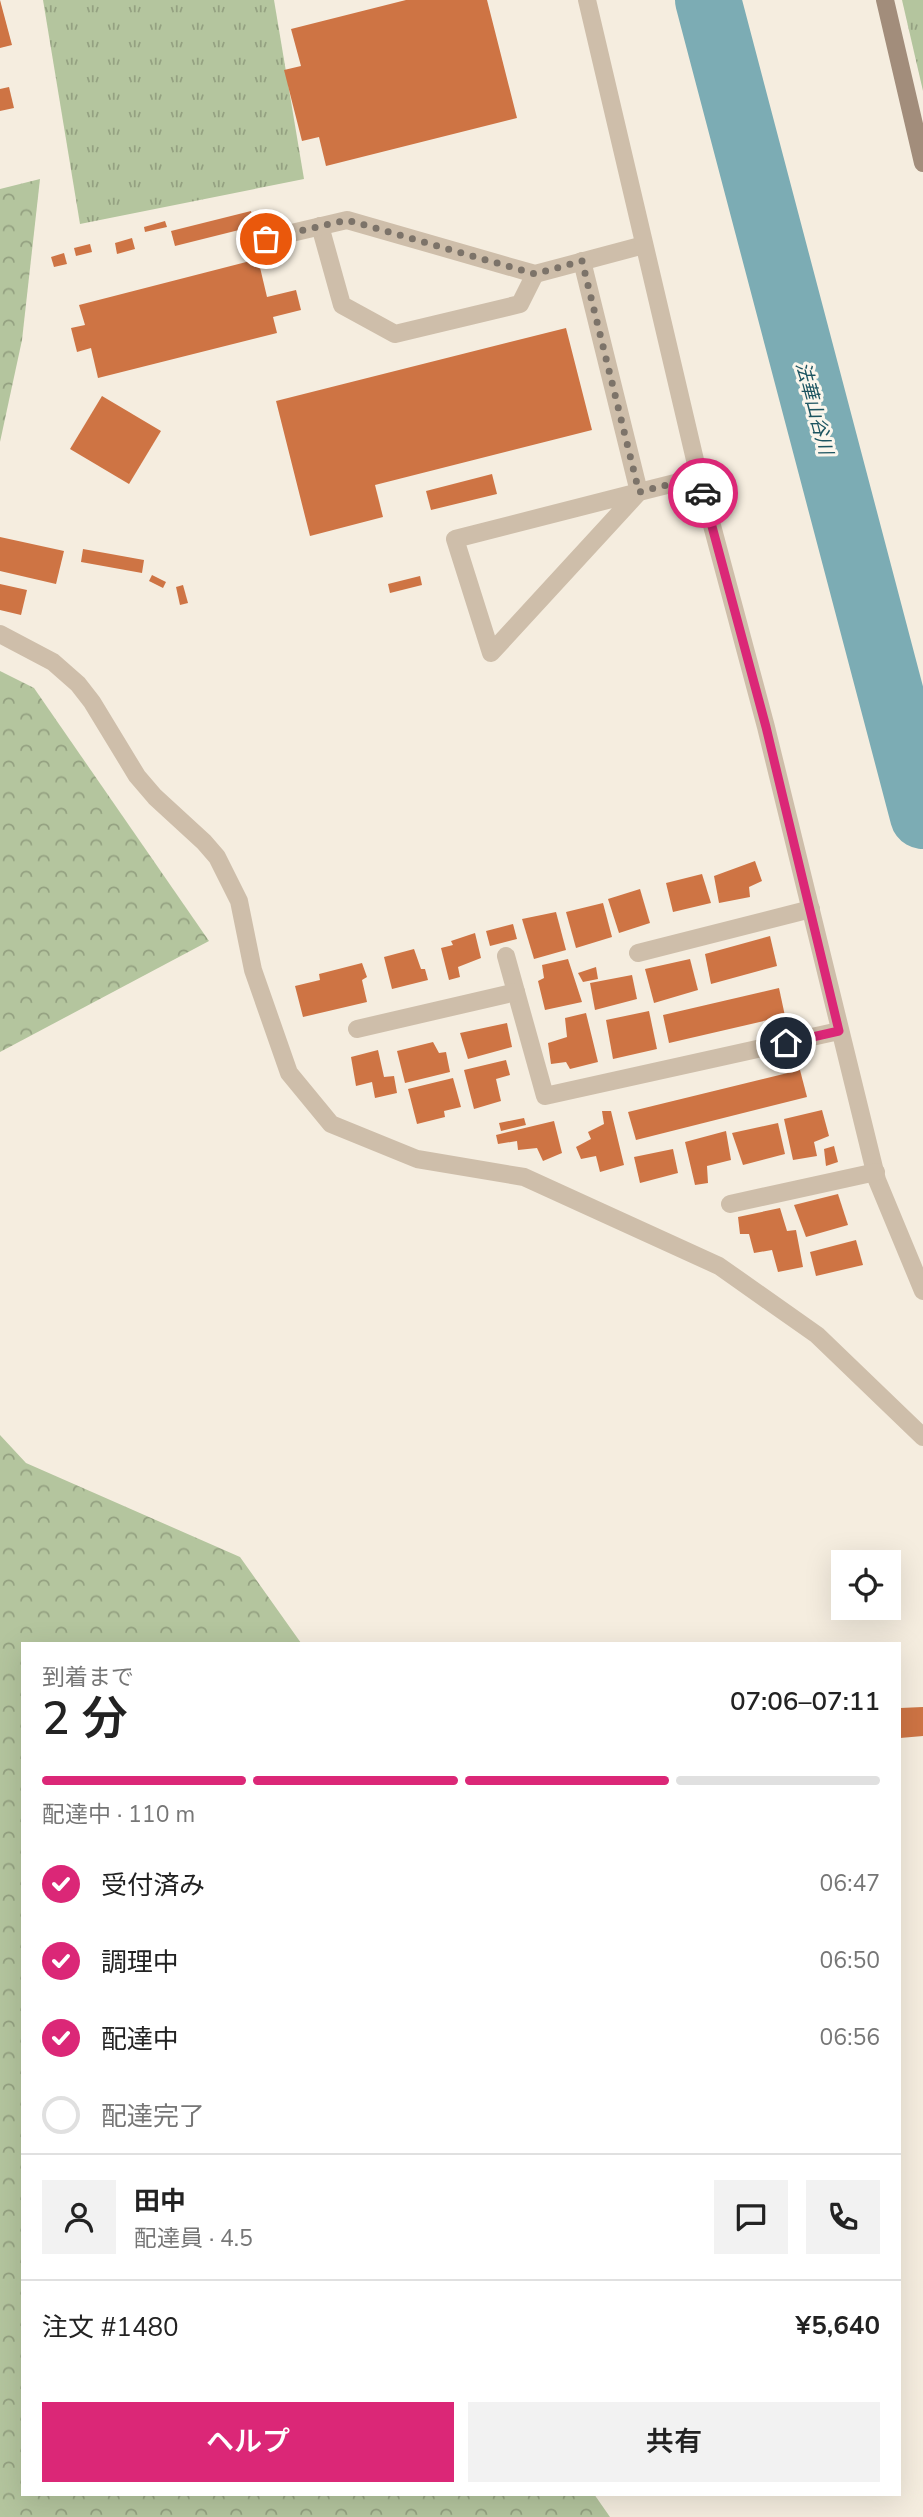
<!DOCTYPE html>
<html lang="ja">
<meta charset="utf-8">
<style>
:root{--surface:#fff;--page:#f2f2f2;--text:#222;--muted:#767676;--line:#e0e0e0;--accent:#db2777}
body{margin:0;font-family:"Nunito Sans","Noto Sans JP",sans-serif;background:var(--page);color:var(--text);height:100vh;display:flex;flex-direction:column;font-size:26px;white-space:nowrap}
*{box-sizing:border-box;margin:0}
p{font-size:23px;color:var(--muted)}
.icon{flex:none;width:38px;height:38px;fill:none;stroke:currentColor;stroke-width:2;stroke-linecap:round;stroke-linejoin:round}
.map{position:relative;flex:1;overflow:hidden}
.sheet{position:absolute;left:21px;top:1642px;width:880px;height:854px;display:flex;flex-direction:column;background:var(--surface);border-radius:0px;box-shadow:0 7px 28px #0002}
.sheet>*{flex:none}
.tools{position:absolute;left:831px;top:1550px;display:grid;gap:14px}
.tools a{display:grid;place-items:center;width:70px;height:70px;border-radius:0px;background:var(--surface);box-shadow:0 7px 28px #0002;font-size:35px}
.pin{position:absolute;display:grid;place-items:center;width:60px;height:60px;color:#fff;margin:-30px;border:4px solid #fff;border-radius:50%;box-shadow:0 2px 7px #0007}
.courier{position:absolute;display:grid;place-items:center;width:70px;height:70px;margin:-35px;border:5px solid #db2777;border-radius:50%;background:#fff;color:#222;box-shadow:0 2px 9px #0007}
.summary em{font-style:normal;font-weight:600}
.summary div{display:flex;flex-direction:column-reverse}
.summary{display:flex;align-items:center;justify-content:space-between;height:119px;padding:0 21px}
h1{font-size:46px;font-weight:600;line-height:52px}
.bar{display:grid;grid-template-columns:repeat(4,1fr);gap:10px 7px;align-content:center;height:84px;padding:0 21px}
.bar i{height:9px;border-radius:5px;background:var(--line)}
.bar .selected{background:var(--accent)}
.bar p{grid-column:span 4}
.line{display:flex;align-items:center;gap:18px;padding:0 21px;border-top:2px solid var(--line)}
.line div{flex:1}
.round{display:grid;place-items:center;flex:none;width:74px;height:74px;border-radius:0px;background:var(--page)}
ol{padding:0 21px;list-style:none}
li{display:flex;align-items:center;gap:21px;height:77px}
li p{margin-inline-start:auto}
li .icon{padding:7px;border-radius:50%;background:var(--accent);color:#fff;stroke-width:4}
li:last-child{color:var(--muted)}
li i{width:38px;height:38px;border:4px solid var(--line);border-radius:50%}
.action{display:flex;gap:14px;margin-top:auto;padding:14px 21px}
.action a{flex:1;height:80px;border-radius:0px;background:var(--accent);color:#fff;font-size:28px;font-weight:600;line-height:80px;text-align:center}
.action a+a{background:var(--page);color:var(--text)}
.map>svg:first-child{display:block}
</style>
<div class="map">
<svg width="923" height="2517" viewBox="0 0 923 2517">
<defs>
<pattern id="forest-crowns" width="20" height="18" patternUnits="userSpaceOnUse" patternTransform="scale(1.75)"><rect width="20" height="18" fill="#b4c59e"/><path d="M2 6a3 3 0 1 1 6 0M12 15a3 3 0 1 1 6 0" fill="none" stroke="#94a181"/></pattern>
<pattern id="park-tufts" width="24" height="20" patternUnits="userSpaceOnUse" patternTransform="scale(1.75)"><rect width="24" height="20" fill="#b4c59e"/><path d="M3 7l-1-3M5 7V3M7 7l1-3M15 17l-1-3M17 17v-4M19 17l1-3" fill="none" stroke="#94a181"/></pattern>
</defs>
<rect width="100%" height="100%" fill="#f5eddf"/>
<g fill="url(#forest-crowns)">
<path d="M40 179 22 340 0 442V189Z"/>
<path d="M0 671 34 688 209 941 0 1052Z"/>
<path d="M0 1435 26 1463 240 1557 301 1643H23V2494H594L610 2517H0Z"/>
</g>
<g fill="url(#park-tufts)">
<path d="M43 0H274L304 179 80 224Z"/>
<path d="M902 0H923V91Z"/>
</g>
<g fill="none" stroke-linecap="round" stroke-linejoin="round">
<path stroke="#7cacb4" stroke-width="66" d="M708 0 923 816"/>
</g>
<g fill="#ce7444">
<path d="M0 0 12 45 0 48Z"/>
<path d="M406 0H487L517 118 326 166 319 137 302 141 284 70 301 66 291 29Z"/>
<path d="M9 87 14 108 0 111V89Z"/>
<path d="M251 211 255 226 175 246 171 231Z"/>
<path d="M165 221 167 227 145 232 144 227Z"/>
<path d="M132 238 135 249 117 254 115 243Z"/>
<path d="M90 244 92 252 76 256 74 248Z"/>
<path d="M64 253 67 264 54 267 51 257Z"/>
<path d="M258 259 267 297 296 290 301 310 273 317 277 333 98 378 91 348 77 352 71 328 85 325 79 305Z"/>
<path d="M566 328 592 430 375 485 383 517 310 536 276 401Z"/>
<path d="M102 396 161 431 129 484 70 449Z"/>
<path d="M492 474 497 494 431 510 426 491Z"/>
<path d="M0 537 64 551 56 584 0 571Z"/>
<path d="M83 549 144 560 142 573 81 562Z"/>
<path d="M152 575 166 582 163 588 149 581Z"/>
<path d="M420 576 422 585 390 593 388 584Z"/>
<path d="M0 584 27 590 21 615 0 610Z"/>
<path d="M183 585 188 603 180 605 176 587Z"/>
<path d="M755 861 762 881 749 887 750 897 719 903 714 876Z"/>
<path d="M702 874 711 903 673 912 666 883Z"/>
<path d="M640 889 650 923 619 933 608 899Z"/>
<path d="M603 903 612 937 576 948 566 912Z"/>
<path d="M556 912 566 950 534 959 522 919Z"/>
<path d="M513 924 517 939 490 946 486 931Z"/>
<path d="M475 933 481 958 458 967 460 977 449 980 441 948 453 945 451 941Z"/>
<path d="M770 936 777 966 711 984 705 954Z"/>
<path d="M414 949 421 969H425L428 980 392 989 384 957Z"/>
<path d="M568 959 582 1002 545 1010 538 981 544 978 542 965Z"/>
<path d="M690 959 698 990 654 1003 645 969Z"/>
<path d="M362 963 367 977 362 980 367 1002 303 1017 295 986 320 980 319 974Z"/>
<path d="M596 967 598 979 583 982 578 973Z"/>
<path d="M632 975 637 999 595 1010 590 983Z"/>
<path d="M779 988 785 1016 669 1043 663 1015Z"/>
<path d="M649 1011 657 1049 613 1059 606 1020Z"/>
<path d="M586 1013 598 1062 570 1069 566 1062 551 1064 548 1043 567 1037 565 1018Z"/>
<path d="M507 1023 512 1047 468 1059 460 1033Z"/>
<path d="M433 1042 439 1053 446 1052 450 1072 405 1083 397 1051Z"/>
<path d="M378 1050 384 1077 394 1076 397 1093 375 1098 372 1082 356 1086 351 1057Z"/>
<path d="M506 1060 510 1075 496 1079 501 1101 474 1109 464 1070Z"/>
<path d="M800 1070 807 1097 636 1140 628 1112Z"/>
<path d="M453 1078 461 1107 444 1111 445 1117 417 1124 408 1089Z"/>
<path d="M822 1110 829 1136 814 1142 817 1156 793 1160 784 1119Z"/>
<path d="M602 1111H611L624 1165 600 1172 596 1156 581 1159 576 1147 591 1139 588 1132 604 1124Z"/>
<path d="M524 1118 526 1125 501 1131 499 1123Z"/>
<path d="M554 1121 562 1153 543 1161 537 1148 518 1150 517 1141 498 1144 496 1135Z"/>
<path d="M778 1123 785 1154 743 1165 732 1133Z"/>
<path d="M726 1131 731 1160 707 1166 708 1183 695 1185 685 1142Z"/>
<path d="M834 1146 838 1162 826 1166 824 1149Z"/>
<path d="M673 1149 678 1173 640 1183 634 1157Z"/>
<path d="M838 1194 848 1225 806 1237 794 1205Z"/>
<path d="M780 1208 787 1231 796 1230 803 1267 778 1272 772 1250 754 1253 749 1234H740L738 1217Z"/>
<path d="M856 1240 863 1265 816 1276 810 1252Z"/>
<path d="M923 1707V1736L900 1738V1708Z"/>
</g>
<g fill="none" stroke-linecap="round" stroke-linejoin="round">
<g stroke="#cebeaa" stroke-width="18">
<path d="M320 226 342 305 395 334 520 304 535 274"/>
<path d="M266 239 347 220 535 274 644 245"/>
<path d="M582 261 639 492 699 477"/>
<path d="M639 492 491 653 455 539Z"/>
</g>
<g stroke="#cebeaa" stroke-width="18">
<path d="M587 0 699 477 766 727 877 1180 923 1291"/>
<path d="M0 634 53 662 78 684 92 702 137 776 155 797 204 842 217 857 239 901 253 970 289 1073 331 1124 417 1159 524 1177 719 1266 817 1335 923 1437"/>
<path d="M638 953 811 909"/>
<path d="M506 956 545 1096 839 1031"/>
<path d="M357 1029 516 992"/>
<path d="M730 1204 876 1172"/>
</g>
<path stroke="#a28d7b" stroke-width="18" d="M885 0 923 163"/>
</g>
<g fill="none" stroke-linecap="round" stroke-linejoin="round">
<path stroke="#7c7369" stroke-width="7" stroke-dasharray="0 12.6" d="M266 239 347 220 535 274 582 261 639 492 699 477 703 493"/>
<path stroke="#db2777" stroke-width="9" d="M703 493 766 727 839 1031 786 1043"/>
</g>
<g text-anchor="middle" stroke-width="6" stroke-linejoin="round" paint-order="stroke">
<g font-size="19" font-style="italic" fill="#1c5460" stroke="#fbf6ec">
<text transform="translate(815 408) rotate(75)" y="7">法華山谷川</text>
</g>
</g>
</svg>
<div class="tools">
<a><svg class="icon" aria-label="locate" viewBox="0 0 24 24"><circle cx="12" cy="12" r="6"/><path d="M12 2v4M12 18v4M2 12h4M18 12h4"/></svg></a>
</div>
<div class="pin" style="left:266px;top:239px;background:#ea580c"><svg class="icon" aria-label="bag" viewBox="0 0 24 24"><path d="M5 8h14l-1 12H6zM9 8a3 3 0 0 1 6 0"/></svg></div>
<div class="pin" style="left:786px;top:1043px;background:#1f2937"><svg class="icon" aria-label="home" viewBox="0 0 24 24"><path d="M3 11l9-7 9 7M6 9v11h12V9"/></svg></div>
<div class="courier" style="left:703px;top:493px"><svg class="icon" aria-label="car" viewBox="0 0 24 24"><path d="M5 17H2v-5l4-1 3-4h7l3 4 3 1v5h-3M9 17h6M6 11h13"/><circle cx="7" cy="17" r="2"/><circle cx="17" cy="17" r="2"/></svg></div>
<section class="sheet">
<div class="summary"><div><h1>2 分</h1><p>到着まで</p></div><em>07:06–07:11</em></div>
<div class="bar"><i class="selected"></i><i class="selected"></i><i class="selected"></i><i></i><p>配達中 · 110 m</p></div>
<ol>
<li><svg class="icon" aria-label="check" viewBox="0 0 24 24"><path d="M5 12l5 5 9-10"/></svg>受付済み<p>06:47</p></li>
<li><svg class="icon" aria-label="check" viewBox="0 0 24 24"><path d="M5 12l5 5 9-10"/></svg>調理中<p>06:50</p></li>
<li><svg class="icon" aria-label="check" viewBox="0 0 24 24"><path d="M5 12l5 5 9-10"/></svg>配達中<p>06:56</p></li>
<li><i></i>配達完了</li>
</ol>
<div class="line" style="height:126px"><a class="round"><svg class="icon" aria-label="person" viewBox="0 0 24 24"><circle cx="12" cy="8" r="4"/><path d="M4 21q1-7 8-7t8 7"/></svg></a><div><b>田中</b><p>配達員 · 4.5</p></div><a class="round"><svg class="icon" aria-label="chat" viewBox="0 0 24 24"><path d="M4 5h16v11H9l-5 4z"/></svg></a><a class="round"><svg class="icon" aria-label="phone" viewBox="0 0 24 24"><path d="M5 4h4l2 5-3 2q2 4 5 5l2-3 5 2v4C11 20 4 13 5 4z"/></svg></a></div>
<div class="line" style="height:91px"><div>注文 #1480</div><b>¥5,640</b></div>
<div class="action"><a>ヘルプ</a><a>共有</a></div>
</section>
</div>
